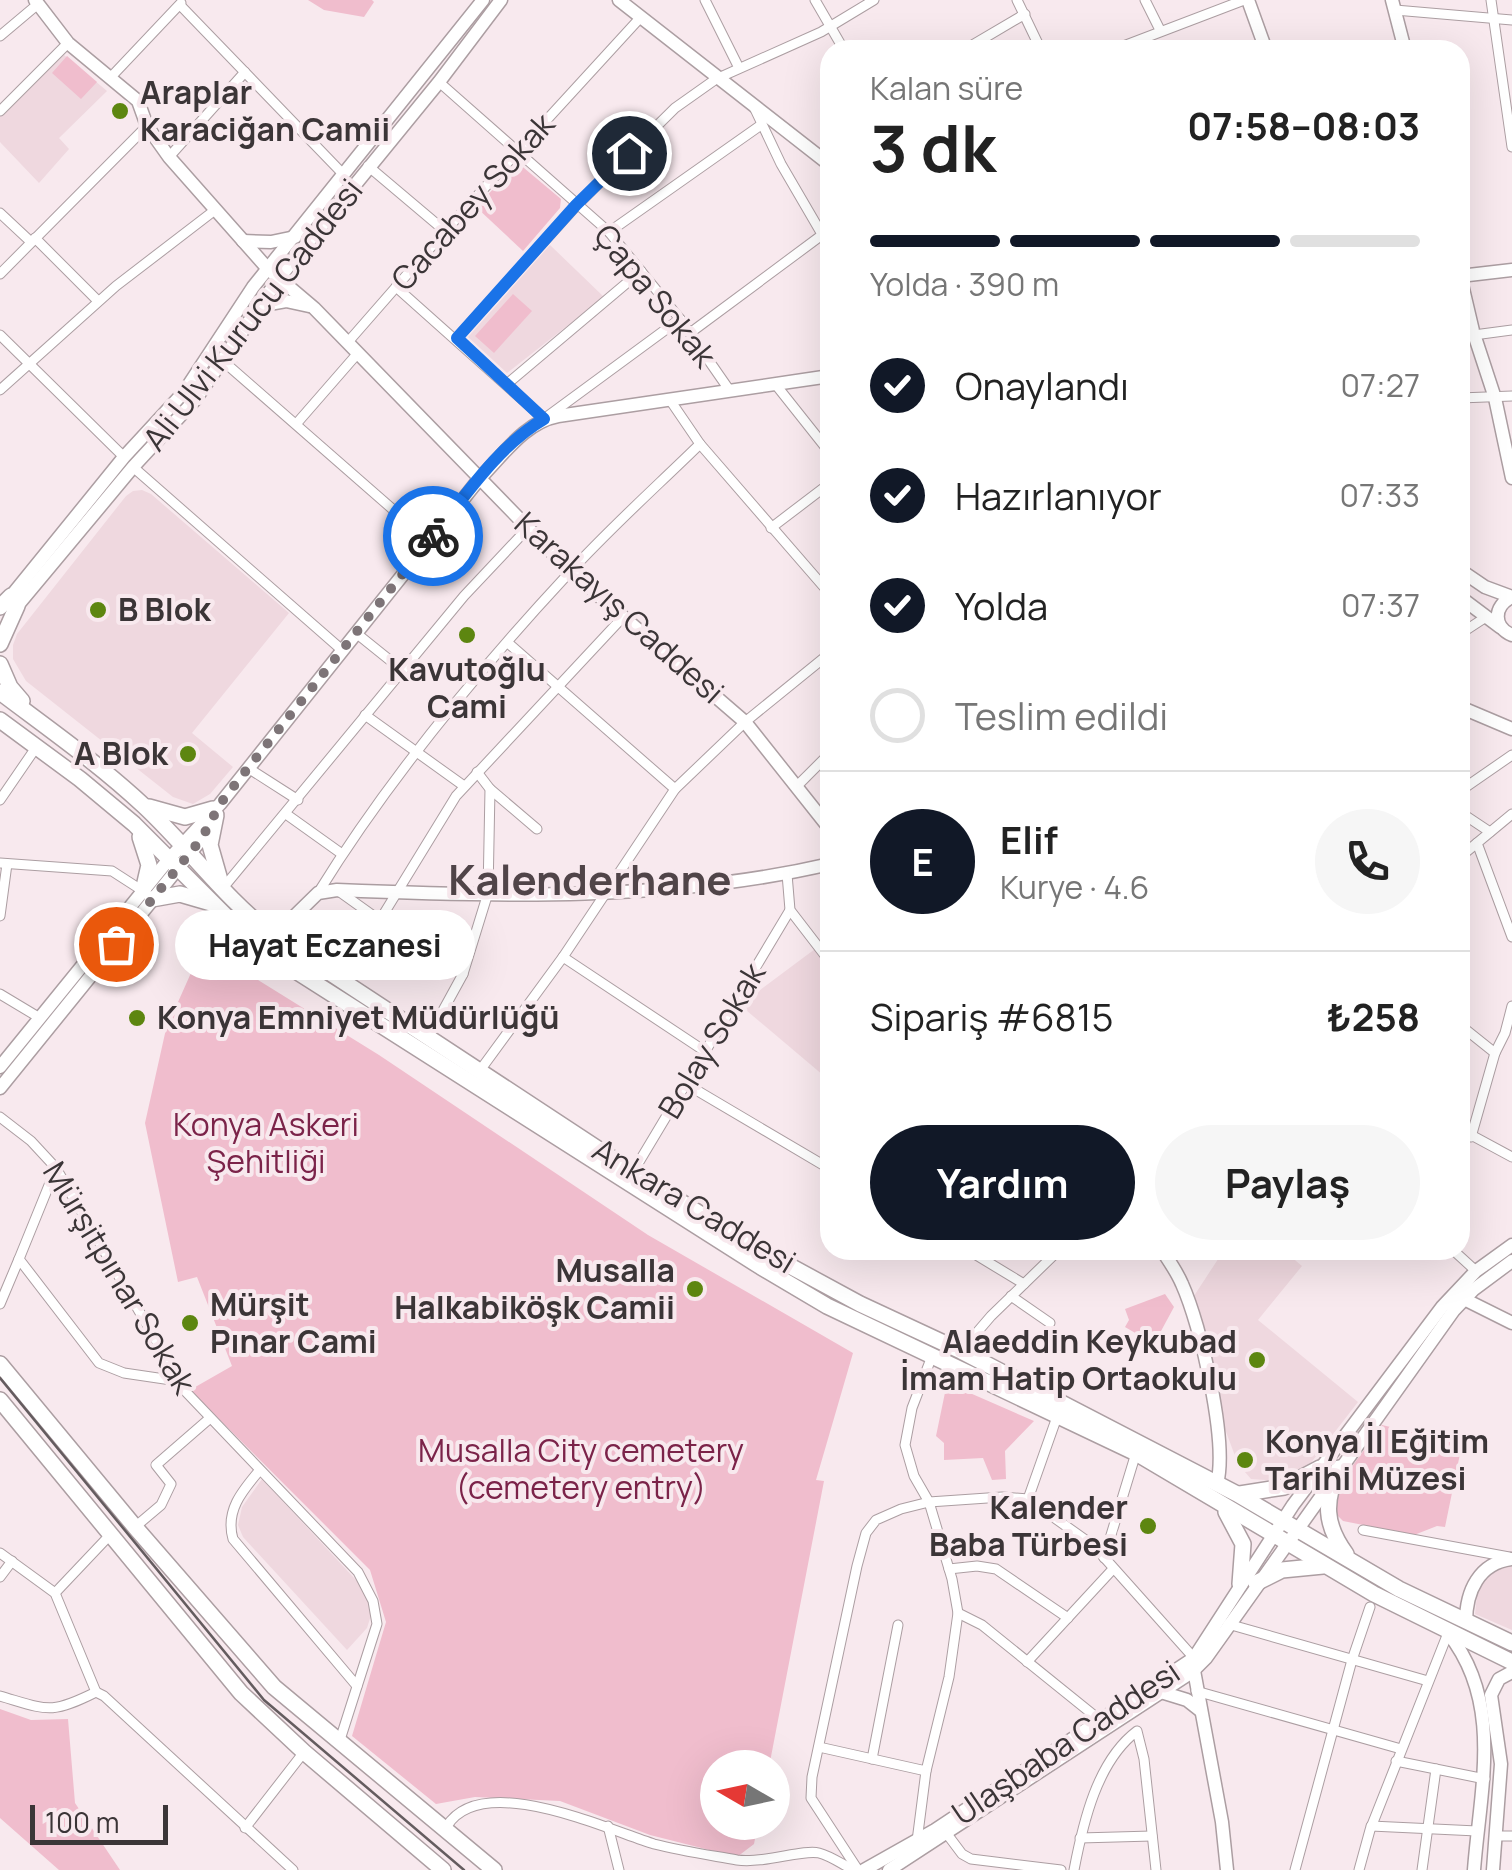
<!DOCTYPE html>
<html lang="tr">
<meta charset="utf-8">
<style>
:root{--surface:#fff;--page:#f6f6f6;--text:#222;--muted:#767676;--line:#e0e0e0;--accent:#111827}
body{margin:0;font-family:Manrope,sans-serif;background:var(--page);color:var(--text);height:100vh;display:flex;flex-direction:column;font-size:38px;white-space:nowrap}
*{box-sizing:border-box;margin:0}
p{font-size:32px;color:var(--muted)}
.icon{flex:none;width:55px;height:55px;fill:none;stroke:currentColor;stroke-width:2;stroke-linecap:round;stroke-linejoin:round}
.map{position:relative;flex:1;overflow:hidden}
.side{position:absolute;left:820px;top:40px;width:650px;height:1220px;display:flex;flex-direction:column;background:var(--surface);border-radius:30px;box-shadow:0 10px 40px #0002}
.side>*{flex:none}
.needle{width:65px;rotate:279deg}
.fabs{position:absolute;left:700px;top:1750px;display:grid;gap:20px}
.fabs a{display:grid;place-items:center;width:90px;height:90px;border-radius:50%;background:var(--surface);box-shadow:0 10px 40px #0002;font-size:50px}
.scale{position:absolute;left:30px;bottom:25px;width:138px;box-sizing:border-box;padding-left:10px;border:5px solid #3b3537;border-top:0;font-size:28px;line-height:35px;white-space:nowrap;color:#3b3537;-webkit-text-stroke:8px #f8e9ee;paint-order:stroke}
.pin{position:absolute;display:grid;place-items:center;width:85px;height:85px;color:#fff;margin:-42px;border:5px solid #fff;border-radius:50%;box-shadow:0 2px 10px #0007}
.courier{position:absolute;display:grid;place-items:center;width:100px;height:100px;margin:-50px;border:8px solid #1a73e8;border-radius:50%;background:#fff;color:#222;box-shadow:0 2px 12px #0007}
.bubble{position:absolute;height:70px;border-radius:35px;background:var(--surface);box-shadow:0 10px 40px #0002;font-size:32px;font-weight:700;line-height:70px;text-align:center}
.summary em{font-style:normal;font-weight:700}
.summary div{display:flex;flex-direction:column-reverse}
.summary{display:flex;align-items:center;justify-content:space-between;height:170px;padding:0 50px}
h1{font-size:65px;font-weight:700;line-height:75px}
.bar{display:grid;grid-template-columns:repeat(4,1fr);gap:15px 10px;align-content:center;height:120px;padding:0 50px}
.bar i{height:12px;border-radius:8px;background:var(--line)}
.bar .current{background:var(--accent)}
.bar p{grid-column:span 4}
.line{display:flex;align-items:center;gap:25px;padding:0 50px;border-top:2px solid var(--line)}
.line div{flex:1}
.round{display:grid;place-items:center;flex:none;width:105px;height:105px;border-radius:52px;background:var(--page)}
ol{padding:0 50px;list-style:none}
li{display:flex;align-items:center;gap:30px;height:110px}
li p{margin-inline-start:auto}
li .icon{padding:10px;border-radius:50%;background:var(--accent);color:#fff;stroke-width:4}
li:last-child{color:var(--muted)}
li i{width:55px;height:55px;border:5px solid var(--line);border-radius:50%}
.cta{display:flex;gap:20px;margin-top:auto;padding:20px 50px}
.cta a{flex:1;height:115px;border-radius:60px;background:var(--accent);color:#fff;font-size:40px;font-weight:700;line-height:115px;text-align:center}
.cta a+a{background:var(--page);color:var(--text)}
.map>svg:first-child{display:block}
</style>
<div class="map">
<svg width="1512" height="1870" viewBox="0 0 1512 1870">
<rect width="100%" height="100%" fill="#f8e9ee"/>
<g fill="#efd8df">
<path d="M64 55 107 91 59 138 69 149 39 183 0 142V114Z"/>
<path d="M550 245 604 297 507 373 468 337Z"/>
<path d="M142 490 151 494 289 613 192 733 233 767 210 794 193 804 173 797 26 681 13 659V645L17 634 126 496 133 491Z"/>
<path d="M815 949 830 969V1081L740 1005Z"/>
<path d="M1224 1250H1283L1302 1266 1258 1320 1358 1402 1310 1464 1280 1481 1251 1479 1238 1464 1212 1394 1190 1302Z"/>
<path d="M262 1479 369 1594 372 1612 367 1628 347 1650 243 1537 238 1525 242 1507Z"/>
<path d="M1512 1563V1630L1475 1614 1477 1595 1486 1577Z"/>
</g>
<g fill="#f0bdcd">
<path d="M308 0H372L374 2 364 17 324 10Z"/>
<path d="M67 56 97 82 81 99 52 73Z"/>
<path d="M518 163 561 199 560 208 523 251 476 207Z"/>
<path d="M513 294 532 311 494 353 475 336Z"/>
<path d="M203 946 379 1055 648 1235 853 1353 816 1480 824 1481 769 1767 718 1768V1822L758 1823 754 1844 737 1857 650 1835 560 1801 475 1797 436 1804 352 1736 386 1622 370 1570 190 1390 232 1366 197 1277 178 1282 145 1123 166 1029Z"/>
<path d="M1165 1294 1174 1307 1154 1344 1125 1327 1129 1320 1125 1309Z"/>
<path d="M947 1383 1034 1421 1005 1451 1006 1479 992 1480 983 1458 944 1460V1443L936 1436Z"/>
<path d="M1382 1425 1462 1444 1445 1527 1437 1526 1414 1535 1343 1521 1335 1513 1338 1486Z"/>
<path d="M0 1709 31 1720 68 1719 75 1803 120 1870H59L0 1818Z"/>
</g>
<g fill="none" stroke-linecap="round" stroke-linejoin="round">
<defs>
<g id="street">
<path d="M705 0 739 68"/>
<path d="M815 0 844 50"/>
<path d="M1017 0 1041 50"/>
<path d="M1145 0 1160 30"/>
<path d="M1491 0 1512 147"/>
<path d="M180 5 344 175"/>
<path d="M1395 10 1512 20"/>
<path d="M0 36 38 4"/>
<path d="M964 50 1025 14"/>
<path d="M1113 50 1244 0"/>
<path d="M111 77 181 3"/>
<path d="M439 82 609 232 680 319 730 391"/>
<path d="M754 107 781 164 830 248"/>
<path d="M0 111 68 43"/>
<path d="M169 157 245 72"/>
<path d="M368 166 445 231"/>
<path d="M0 213 31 242"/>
<path d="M609 232 761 125"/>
<path d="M35 238 98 301"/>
<path d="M0 274 147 126"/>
<path d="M396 287 544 419 680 319"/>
<path d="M690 333 830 229"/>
<path d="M0 335 124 457"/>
<path d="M1474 335 1512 330"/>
<path d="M457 338 577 205 675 108 716 79 821 32 874 0"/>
<path d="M348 342 445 231 640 18"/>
<path d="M223 361 429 541"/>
<path d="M507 384 641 271"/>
<path d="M776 385 830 453"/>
<path d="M0 390 116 286 215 210"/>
<path d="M1460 398 1512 396"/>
<path d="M670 400 700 444 830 594"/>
<path d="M297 423 358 353"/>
<path d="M133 467 342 650"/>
<path d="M771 528 830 483"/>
<path d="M356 633 402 670"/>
<path d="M1460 634 1486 617"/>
<path d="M508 643 675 789"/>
<path d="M365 715 464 786"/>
<path d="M248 768 298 800"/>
<path d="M796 787 830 753"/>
<path d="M490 789 537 829"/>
<path d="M1460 791 1512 755"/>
<path d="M0 800 37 746"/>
<path d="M1460 812 1490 832"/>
<path d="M286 814 342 854"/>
<path d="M1512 814 1477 843 1512 937"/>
<path d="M1460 857 1477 843"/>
<path d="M0 863 112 871 143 891"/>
<path d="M787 874 790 910 830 962"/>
<path d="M223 888 464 596 528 528"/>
<path d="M340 892 428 955 463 974"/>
<path d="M318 893C389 778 477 672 569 573 610 528 656 487 700 444"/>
<path d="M0 916 7 864"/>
<path d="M380 920 456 796 623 617"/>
<path d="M563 957 706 1052"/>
<path d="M0 994 40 1018"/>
<path d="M1460 1025 1495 1053 1471 1137"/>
<path d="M429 1036 463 974 488 893 490 789 477 772"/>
<path d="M1495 1053 1505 1033 1512 1006"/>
<path d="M481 1069 563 957 675 789 745 722 830 653"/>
<path d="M686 1084 830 1169"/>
<path d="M0 1117 31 1141 56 1168 186 1392 358 1572 373 1601 377 1624 339 1743"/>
<path d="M1460 1129 1512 1157"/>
<path d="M56 1168 19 1259 99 1363 124 1373 178 1381"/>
<path d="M633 1172 790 910"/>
<path d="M968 1250 1024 1284"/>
<path d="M1453 1250 1476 1271"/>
<path d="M1011 1296 1050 1323"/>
<path d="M0 1304 19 1259"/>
<path d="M961 1351 991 1316 1059 1250"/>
<path d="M259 1471C242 1491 225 1511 233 1539L357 1686"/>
<path d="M1028 1499 1058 1414"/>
<path d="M135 1527 161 1505 171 1484 156 1465 209 1419"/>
<path d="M1363 1530 1509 1557"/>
<path d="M0 1553 55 1593 96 1692"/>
<path d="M1104 1558 1136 1453"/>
<path d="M949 1569 977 1566 996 1569 1068 1618"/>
<path d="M0 1577 12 1561"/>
<path d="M55 1593 109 1536"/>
<path d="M958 1613 982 1625 1101 1721"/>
<path d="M1228 1624 1428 1681"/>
<path d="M1027 1662 1113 1569"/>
<path d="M1196 1691 1401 1749"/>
<path d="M0 1696C48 1710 50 1715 96 1692L104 1696 293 1870"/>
<path d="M819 1747 926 1771 949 1677 958 1613 952 1579 929 1502 914 1476 905 1445 912 1408 932 1356"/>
<path d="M872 1759 898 1625"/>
<path d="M1396 1761 1485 1779"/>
<path d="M441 1826H447C482 1770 608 1830 654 1844 681 1851 709 1855 737 1860 763 1864 803 1849 819 1853 831 1856 843 1865 854 1870"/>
<path d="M608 1826 619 1870"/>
<path d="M1371 1826 1477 1831"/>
<path d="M245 1828 304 1752"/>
<path d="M947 1834 962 1854 971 1859 1061 1870"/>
<path d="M1496 1836H1512"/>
<path d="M1080 1838 1152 1836"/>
<path d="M917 1841 926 1771"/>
<path d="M858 1870 811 1798 812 1777 857 1566 866 1533 876 1520 901 1509 929 1502 1002 1497 1028 1499 1094 1546 1194 1658"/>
<path d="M1074 1870C1083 1823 1097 1761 1137 1731L1144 1759 1156 1870"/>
<path d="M1295 1870 1352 1660 1370 1607"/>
<path d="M1359 1870 1370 1830 1448 1633"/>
<path d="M1422 1870 1436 1769"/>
</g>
<g id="secondary">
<path d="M35 0 68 43 138 101 147 126 169 157 268 269 314 308 570 571 745 722 830 829"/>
<path d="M619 0 830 165"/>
<path d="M1248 0 1266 50"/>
<path d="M1392 0 1405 50"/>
<path d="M243 241 271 242 295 237"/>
<path d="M1512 270 1460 276 1473 331 1495 398 1512 478"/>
<path d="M258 306 286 301 309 306"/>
<path d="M1460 570 1485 587 1512 597"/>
<path d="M1460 597 1500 627"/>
<path d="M1512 597C1493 606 1493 627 1512 635"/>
<path d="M8 600 124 457 184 392 253 287 483 0"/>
<path d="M13 611 133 467 195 400 279 278 439 82 501 0"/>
<path d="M1460 707 1512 729"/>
<path d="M274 936 318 893 337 890C500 897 671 901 830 864"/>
<path d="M0 1067 169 859 220 804 480 478C503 455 525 422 558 416L830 376"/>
<path d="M0 1088 200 841 213 820"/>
<path d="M1162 1250C1169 1261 1177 1272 1182 1284 1201 1326 1228 1441 1217 1484"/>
<path d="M1464 1299 1512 1323"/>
<path d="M1466 1622C1466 1591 1479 1563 1512 1559"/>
<path d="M1448 1633C1504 1703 1480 1789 1474 1870"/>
<path d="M1193 1665 1222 1822 1227 1870"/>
<path d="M1161 1692 1187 1700 1201 1711"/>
<path d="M864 1870 935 1830 1194 1658 1293 1505 1442 1307 1476 1271 1512 1245"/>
<path d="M889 1870 1192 1672 1206 1658 1454 1310 1473 1290 1512 1261"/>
<path d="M1493 1870 1501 1764 1491 1695 1499 1679 1512 1672"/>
</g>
<g id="primary">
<path d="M0 607 11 596"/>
<path d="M0 644 17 606"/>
<path d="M0 664 10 687 22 701"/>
<path d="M0 692C49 729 99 764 144 806 189 848 225 899 274 936L633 1172 742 1240 860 1304 961 1351 1237 1494 1399 1589 1512 1643"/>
<path d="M0 720 80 779 134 824 255 945 761 1267 827 1306 1136 1453 1374 1594 1512 1662"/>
<path d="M149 807 185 817 213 809"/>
<path d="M216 815 210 845 220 880"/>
<path d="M140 837 149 865 143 891"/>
<path d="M152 899 180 894 211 903"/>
<path d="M0 1364 135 1527 274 1687 494 1870"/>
<path d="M0 1400 241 1693 304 1752 443 1870"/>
<path d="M1339 1468C1324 1501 1324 1524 1346 1554"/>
<path d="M1240 1494 1284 1487 1320 1468"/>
<path d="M1226 1512 1243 1544 1240 1584"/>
<path d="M1256 1583 1282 1570 1323 1566"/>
</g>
</defs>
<use href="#street" stroke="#ac9ea2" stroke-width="11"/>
<use href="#secondary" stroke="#ac9ea2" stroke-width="15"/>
<use href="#primary" stroke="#ac9ea2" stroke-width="18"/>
<use href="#street" stroke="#fff" stroke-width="9"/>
<use href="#secondary" stroke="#fff" stroke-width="12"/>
<use href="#primary" stroke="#fff" stroke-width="15"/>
<path stroke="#645c5f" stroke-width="2.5" d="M0 1378 264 1700 464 1870"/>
</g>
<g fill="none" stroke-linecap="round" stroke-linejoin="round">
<path stroke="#7d7477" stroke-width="10" stroke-dasharray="0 18" d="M116 944 202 838 220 804 248 768 433 536"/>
<path stroke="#1a73e8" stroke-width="12" d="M433 536C465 496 499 445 544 419L457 338 576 205 629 153"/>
</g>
<g fill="#5d8610" stroke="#f8e9ee" stroke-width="4">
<circle cx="120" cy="111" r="10"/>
<circle cx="98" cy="610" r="10"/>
<circle cx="467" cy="635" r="10"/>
<circle cx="188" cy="754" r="10"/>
<circle cx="137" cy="1018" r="10"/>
<circle cx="695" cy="1289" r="10"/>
<circle cx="190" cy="1323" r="10"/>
<circle cx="1257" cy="1360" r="10"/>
<circle cx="1245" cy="1460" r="10"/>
<circle cx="1148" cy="1526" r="10"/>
</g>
<g text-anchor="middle" stroke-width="8" stroke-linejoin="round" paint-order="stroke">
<g font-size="32" font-weight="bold" fill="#3b3537" stroke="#f8e9ee" text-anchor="start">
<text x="140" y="104">Araplar<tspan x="140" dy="37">Karaciğan Camii</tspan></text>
<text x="118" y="621">B Blok</text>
<text x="467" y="681" text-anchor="middle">Kavutoğlu<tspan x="467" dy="37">Cami</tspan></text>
<text x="168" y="765" text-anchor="end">A Blok</text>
<text x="157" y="1029">Konya Emniyet Müdürlüğü</text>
<text x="675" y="1282" text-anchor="end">Musalla<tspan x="675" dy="37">Halkabiköşk Camii</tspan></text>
<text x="210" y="1316">Mürşit<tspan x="210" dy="37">Pınar Cami</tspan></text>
<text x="1237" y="1353" text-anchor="end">Alaeddin Keykubad<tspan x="1237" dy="37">İmam Hatip Ortaokulu</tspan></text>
<text x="1265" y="1453">Konya İl Eğitim<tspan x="1265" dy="37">Tarihi Müzesi</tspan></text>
<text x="1128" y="1519" text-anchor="end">Kalender<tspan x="1128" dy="37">Baba Türbesi</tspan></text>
</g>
<g font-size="32" fill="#3b3537" stroke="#f8e9ee">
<text transform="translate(473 202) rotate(-48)" y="11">Cacabey Sokak</text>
<text transform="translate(655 296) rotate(51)" y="11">Çapa Sokak</text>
<text transform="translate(253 315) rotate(-52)" y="11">Ali Ulvi Kurucu Caddesi</text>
<text transform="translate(619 608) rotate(42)" y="11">Karakayış Caddesi</text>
<text transform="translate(712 1041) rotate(-59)" y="11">Bolay Sokak</text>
<text transform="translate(694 1206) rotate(31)" y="11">Ankara Caddesi</text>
<text transform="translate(119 1278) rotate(59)" y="11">Mürşitpınar Sokak</text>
<text transform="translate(1066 1743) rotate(-34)" y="11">Ulaşbaba Caddesi</text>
</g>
<g font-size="32" fill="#7b2349" stroke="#f8e9ee">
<text x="266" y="1136">Konya Askeri<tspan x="266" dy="37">Şehitliği</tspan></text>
<text x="581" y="1462">Musalla City cemetery<tspan x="581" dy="37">(cemetery entry)</tspan></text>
</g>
<g font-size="42" font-weight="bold" fill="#504448" stroke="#f8e9ee">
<text x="590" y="895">Kalenderhane</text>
</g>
</g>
</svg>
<div class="fabs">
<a><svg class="needle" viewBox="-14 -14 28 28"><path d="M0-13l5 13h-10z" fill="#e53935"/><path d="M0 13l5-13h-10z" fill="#767676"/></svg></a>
</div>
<div class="scale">100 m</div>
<div class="pin" style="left:116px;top:944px;background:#ea580c"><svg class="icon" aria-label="bag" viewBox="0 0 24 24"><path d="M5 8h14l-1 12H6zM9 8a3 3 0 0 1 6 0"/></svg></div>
<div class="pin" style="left:629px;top:153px;background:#1f2937"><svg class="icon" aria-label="home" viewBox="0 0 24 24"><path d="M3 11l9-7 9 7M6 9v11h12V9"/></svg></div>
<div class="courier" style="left:433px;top:536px"><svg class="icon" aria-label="bike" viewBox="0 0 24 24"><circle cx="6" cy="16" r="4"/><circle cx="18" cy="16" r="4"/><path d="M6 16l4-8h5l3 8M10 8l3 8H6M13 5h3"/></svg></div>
<div class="bubble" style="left:175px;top:910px;width:300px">Hayat Eczanesi</div>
<section class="side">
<div class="summary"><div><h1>3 dk</h1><p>Kalan süre</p></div><em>07:58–08:03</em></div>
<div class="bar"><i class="current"></i><i class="current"></i><i class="current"></i><i></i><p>Yolda · 390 m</p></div>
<ol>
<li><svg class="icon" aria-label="check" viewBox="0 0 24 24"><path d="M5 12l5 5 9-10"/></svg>Onaylandı<p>07:27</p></li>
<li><svg class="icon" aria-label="check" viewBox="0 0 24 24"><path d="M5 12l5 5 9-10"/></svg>Hazırlanıyor<p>07:33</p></li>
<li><svg class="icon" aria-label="check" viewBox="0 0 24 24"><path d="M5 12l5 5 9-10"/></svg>Yolda<p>07:37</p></li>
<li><i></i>Teslim edildi</li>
</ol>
<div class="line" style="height:180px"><b class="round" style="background:var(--accent);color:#fff">E</b><div><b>Elif</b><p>Kurye · 4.6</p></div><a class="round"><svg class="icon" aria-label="phone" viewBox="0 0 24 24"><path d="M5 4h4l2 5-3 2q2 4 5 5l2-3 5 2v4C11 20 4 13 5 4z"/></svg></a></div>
<div class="line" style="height:130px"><div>Sipariş #6815</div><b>₺258</b></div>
<div class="cta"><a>Yardım</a><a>Paylaş</a></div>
</section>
</div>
